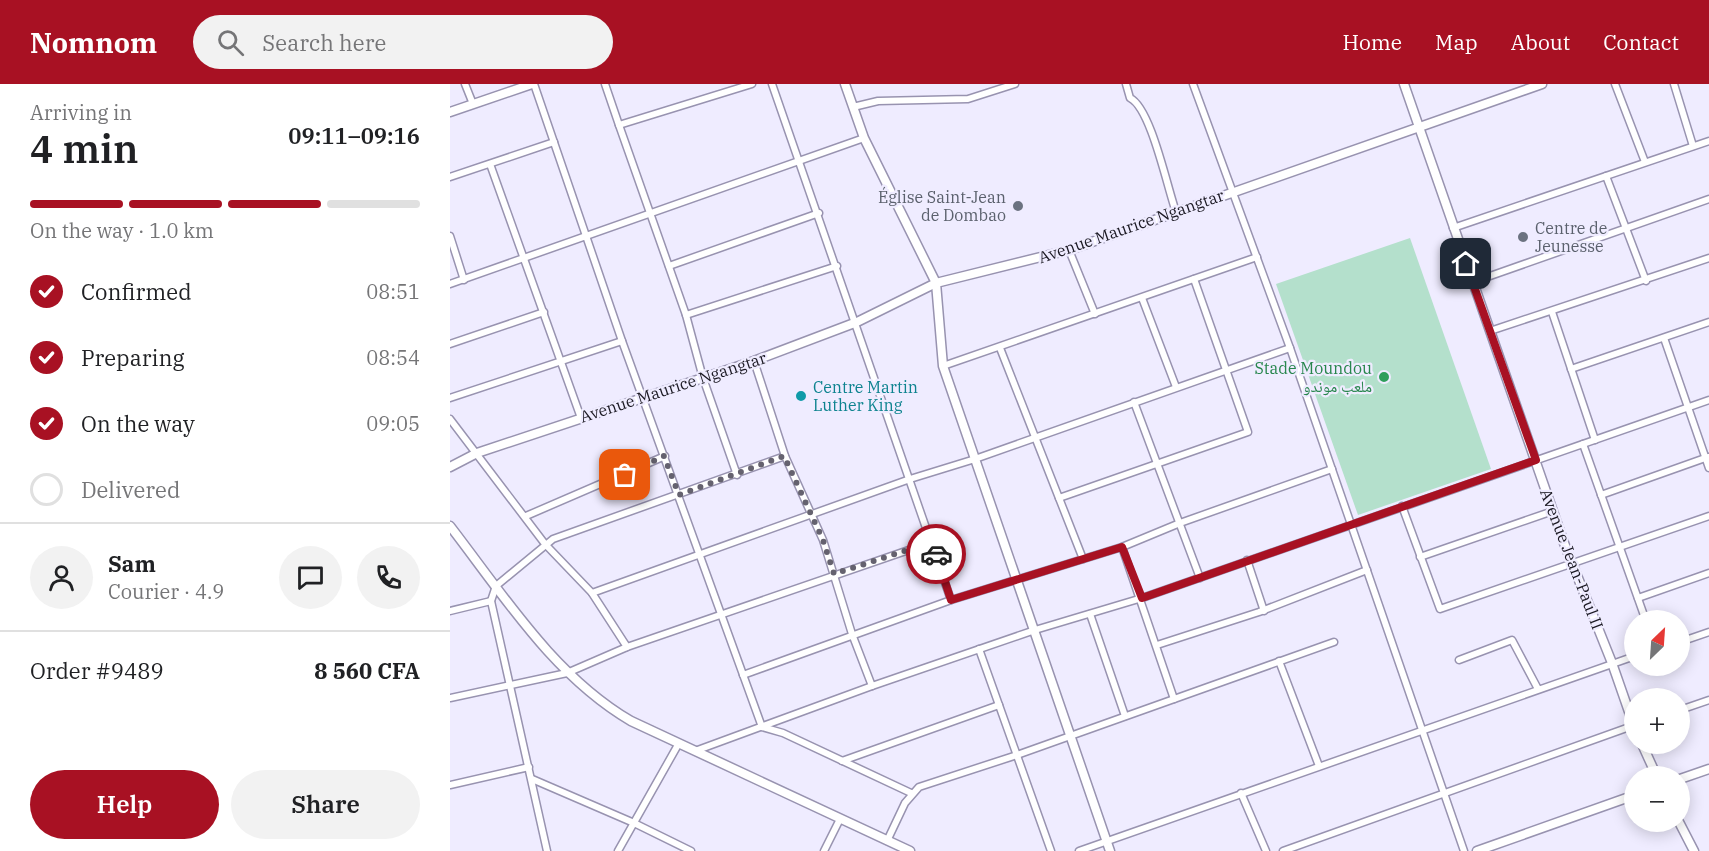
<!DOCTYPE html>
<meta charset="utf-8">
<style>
:root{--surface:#fff;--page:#f2f2f2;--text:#202124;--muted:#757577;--line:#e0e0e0;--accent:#a81123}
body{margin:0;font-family:"IBM Plex Serif","Noto Naskh Arabic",serif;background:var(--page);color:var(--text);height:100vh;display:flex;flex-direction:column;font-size:22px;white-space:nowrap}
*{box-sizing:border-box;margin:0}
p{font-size:20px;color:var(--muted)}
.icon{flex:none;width:33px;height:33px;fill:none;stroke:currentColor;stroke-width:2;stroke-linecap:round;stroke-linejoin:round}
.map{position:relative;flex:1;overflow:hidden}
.details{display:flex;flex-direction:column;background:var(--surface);width:450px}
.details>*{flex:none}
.needle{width:39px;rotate:25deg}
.fabs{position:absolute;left:1174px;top:526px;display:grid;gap:12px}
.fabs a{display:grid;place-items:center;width:66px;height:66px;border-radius:50%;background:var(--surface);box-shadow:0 3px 15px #0003;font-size:30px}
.pin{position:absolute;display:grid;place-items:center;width:51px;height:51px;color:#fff;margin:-26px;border-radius:12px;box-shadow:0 3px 9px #0006}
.courier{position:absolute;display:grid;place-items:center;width:60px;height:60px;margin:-30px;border:4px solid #a81123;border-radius:50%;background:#fff;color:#222;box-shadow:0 2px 8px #0007}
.head em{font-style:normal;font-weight:600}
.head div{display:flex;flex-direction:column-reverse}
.head{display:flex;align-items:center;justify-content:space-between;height:102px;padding:0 30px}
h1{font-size:39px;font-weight:600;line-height:45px}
.bar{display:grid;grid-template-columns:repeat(4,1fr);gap:9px 6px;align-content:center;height:72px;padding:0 30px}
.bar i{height:8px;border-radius:4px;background:var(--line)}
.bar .on{background:var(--accent)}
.bar p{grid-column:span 4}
.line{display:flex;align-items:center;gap:15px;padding:0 30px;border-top:2px solid var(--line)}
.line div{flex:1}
.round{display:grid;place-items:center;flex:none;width:63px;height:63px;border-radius:32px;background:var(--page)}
ol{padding:0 30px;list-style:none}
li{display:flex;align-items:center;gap:18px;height:66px}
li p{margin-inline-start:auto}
li .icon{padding:6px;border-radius:50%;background:var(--accent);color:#fff;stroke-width:4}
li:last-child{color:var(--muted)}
li i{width:33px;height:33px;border:3px solid var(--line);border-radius:50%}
.button{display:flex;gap:12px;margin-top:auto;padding:12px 30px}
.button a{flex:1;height:69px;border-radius:36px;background:var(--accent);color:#fff;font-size:24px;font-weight:600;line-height:69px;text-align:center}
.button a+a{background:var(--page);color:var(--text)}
header{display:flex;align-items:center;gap:36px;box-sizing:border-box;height:84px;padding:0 30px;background:var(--accent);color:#fff}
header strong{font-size:28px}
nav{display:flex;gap:33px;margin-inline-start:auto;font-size:21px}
.search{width:420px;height:54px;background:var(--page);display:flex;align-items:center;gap:15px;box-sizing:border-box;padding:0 21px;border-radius:33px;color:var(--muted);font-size:22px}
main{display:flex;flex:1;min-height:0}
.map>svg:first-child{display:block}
</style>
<header>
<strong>Nomnom</strong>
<div class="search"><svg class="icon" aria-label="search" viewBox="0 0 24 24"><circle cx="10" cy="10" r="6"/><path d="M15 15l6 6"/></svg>Search here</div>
<nav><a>Home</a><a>Map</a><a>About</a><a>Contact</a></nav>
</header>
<main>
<section class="details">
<div class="head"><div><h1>4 min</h1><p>Arriving in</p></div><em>09:11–09:16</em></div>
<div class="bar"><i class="on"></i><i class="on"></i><i class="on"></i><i></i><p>On the way · 1.0 km</p></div>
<ol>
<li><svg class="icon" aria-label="check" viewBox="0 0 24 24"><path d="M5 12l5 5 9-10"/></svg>Confirmed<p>08:51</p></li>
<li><svg class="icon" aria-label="check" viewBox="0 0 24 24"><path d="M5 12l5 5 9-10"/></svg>Preparing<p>08:54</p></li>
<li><svg class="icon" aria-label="check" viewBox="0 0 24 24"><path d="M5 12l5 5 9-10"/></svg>On the way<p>09:05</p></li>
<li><i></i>Delivered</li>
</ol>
<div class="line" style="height:108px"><a class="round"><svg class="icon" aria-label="person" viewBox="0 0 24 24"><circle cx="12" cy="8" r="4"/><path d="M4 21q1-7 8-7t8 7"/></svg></a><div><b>Sam</b><p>Courier · 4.9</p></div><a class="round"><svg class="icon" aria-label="chat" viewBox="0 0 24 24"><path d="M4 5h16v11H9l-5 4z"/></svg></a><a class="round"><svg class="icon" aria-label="phone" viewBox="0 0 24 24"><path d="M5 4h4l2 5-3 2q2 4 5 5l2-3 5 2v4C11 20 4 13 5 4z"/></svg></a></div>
<div class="line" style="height:78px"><div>Order #9489</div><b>8 560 CFA</b></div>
<div class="button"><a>Help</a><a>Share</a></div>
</section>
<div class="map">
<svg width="1259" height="767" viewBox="0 0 1259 767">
<rect width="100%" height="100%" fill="#efecff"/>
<path fill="#b4e0cc" d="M960 154 1041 385 908 431 826 200Z"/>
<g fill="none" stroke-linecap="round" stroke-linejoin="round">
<defs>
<g id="street">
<path d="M15 0 23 20"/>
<path d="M84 0 172 257 312 643 333 649 461 709"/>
<path d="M155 0 169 41 302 0"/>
<path d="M322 0 501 516"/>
<path d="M676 0 680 14C701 24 717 103 726 128"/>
<path d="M743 0 840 264 1014 767"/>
<path d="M1165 0 1195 78"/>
<path d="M1224 0 1243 62"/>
<path d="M403 23 428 17 518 15 565 0"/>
<path d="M169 41 236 231 253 294 287 391"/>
<path d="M40 80 131 334"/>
<path d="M1156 92 1196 197"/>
<path d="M0 93 104 58"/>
<path d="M1003 144 1259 57"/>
<path d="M0 152 14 196"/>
<path d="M619 166 645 230"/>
<path d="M219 182 369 129"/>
<path d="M1023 198 1259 115"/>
<path d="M0 200 414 54"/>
<path d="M692 214 726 303"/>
<path d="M1102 228 1145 356"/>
<path d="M236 231 387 182"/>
<path d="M1040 247 1259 174"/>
<path d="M1214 254 1259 384"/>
<path d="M0 260 94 228"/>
<path d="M550 264 633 475"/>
<path d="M304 277 335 372 373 456 402 550 422 602"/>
<path d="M493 282 807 173"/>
<path d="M1121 285 1259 238"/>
<path d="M0 314 172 257"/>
<path d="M684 318 750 494"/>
<path d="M0 335 95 460 142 509 177 563"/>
<path d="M1133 360 1196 537"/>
<path d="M1151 411 1258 373"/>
<path d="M609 414 798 348 744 195"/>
<path d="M952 422 990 525 1259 432"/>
<path d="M76 432 215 372"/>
<path d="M672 463 724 615"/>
<path d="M970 473 1103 427"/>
<path d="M797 476 814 527"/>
<path d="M142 509 460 395 525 375 840 264"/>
<path d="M1188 514 1259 489"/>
<path d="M0 527 41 517"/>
<path d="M640 530 675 632"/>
<path d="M1230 558 1259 548"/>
<path d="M707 561 809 528 917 486"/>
<path d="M529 565 601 767"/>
<path d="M1009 576 1062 556 1088 605"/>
<path d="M829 577 869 682"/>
<path d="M293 591 501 516 672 463 730 439 882 385"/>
<path d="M0 614 117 589 177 563 482 458"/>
<path d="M1230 626 1259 616"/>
<path d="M245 667 422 602 585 546 692 514 1259 316"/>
<path d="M392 677 549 621"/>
<path d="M82 695 184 739 241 767"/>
<path d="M0 701 79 683"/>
<path d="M791 709 816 767"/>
<path d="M437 757 455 719 469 703 567 671 884 558"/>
<path d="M97 767 41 517 46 502 103 455 335 372"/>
<path d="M168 767 229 659"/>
<path d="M374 767 390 735"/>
<path d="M629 767 1185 572"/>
<path d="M833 767 1185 641"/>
</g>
<g id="secondary">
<path d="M395 0 414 54 486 199 493 282 660 767"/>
<path d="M954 0 1114 459 1162 579 1185 645"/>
<path d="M0 28 82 0"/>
<path d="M0 383 27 369 304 277 407 238 486 199 619 166 1092 0"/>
<path d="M0 442C54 512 104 592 181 637L460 767"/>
<path d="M1192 660 1207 693"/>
<path d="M1230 695 1259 685"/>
<path d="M1229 738 1244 767"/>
<path d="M1027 767 1185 711"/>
</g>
</defs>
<use href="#street" stroke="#9893b0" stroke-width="9"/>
<use href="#secondary" stroke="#9893b0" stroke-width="11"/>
<use href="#street" stroke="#fff" stroke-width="6"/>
<use href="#secondary" stroke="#fff" stroke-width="8"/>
</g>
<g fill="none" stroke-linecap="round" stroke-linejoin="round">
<path stroke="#65626f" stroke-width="6" stroke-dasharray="0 10.8" d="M175 391 214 372 229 411 334 372 373 456 384 490 482 458 486 470"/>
<path stroke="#a81123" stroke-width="8" d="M486 470 501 516 672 463 692 514 1086 376 1016 180"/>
</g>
<g fill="#6b7280" stroke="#efecff" stroke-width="2">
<circle cx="568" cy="122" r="6"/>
<circle cx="1073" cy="153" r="6"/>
</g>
<circle fill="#2e9e5b" stroke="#efecff" stroke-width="2" cx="934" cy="293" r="6"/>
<circle fill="#0f9aa8" stroke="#efecff" stroke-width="2" cx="351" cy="312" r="6"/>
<g text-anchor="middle" stroke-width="4.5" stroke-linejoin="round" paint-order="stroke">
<g font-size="16" fill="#5b616d" stroke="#efecff" text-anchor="end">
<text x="556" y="119">Église Saint-Jean<tspan x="556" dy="18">de Dombao</tspan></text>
<text x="1085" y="150" text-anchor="start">Centre de<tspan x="1085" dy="18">Jeunesse</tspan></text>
</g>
<g font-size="16" fill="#1a1822" stroke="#efecff">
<text transform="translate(681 142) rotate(-19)" y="6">Avenue Maurice Ngangtar</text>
<text transform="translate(223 303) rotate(-18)" y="6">Avenue Maurice Ngangtar</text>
<text transform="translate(1122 475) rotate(69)" y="6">Avenue Jean-Paul II</text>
</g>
<g font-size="16" fill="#27864d" stroke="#efecff" text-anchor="end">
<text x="922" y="290">Stade Moundou<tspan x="922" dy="18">ملعب موندو</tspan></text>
</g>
<g font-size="16" fill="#0d838f" stroke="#efecff" text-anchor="start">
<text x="363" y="309">Centre Martin<tspan x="363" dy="18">Luther King</tspan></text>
</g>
</g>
</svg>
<div class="fabs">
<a><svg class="needle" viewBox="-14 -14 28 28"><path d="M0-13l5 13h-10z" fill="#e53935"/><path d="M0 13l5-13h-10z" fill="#757577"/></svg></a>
<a>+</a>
<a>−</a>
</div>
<div class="pin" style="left:175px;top:391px;background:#ea580c"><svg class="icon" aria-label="bag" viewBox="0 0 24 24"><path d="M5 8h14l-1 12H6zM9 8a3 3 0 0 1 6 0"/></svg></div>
<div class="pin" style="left:1016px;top:180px;background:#1f2937"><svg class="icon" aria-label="home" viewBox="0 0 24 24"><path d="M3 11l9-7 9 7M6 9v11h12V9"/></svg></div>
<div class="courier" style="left:486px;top:470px"><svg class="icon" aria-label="car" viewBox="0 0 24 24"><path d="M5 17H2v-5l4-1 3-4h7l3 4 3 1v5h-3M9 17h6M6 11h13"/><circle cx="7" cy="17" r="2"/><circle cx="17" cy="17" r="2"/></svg></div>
</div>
</main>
